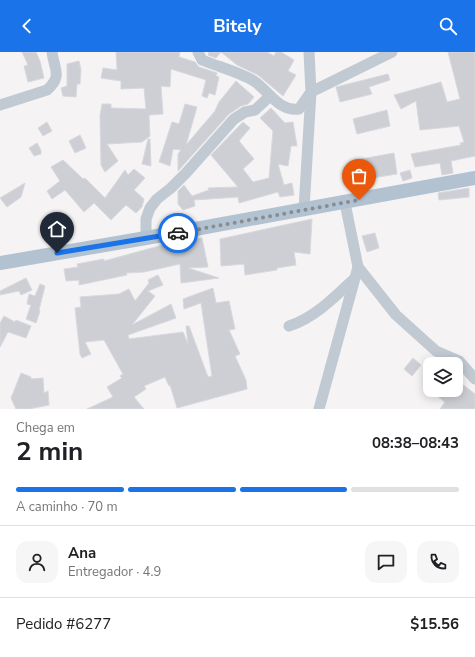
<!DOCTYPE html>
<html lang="pt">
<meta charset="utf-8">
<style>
:root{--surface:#fff;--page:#f6f6f6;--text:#202124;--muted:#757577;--line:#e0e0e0;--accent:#1a73e8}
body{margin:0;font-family:"Nunito Sans",sans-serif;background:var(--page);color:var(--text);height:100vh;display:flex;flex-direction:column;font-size:15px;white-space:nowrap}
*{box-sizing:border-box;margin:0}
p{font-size:13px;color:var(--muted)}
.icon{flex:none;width:22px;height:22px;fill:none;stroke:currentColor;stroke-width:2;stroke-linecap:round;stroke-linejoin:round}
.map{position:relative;height:357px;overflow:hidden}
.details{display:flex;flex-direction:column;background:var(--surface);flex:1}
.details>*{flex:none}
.buttons{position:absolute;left:423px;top:305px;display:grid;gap:8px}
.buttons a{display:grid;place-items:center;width:40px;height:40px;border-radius:8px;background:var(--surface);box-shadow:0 2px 10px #0003;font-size:20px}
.pin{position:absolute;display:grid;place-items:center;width:34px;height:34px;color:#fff;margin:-41px -17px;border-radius:50% 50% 50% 0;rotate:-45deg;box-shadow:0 0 4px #0007}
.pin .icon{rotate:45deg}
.courier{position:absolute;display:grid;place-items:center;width:40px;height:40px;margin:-20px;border:3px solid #1a73e8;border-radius:50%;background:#fff;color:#222;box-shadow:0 1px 5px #0007}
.head em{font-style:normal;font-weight:700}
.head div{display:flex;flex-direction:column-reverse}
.head{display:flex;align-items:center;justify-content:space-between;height:68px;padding:0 16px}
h1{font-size:26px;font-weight:700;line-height:30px}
.bar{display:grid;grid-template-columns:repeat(4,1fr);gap:6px 4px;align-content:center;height:48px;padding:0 16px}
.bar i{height:5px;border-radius:3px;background:var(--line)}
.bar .active{background:var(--accent)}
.bar p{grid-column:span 4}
.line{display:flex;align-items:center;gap:10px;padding:0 16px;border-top:1px solid var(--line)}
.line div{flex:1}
.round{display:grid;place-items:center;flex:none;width:42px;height:42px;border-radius:12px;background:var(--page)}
header{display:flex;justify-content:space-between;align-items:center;height:52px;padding:0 16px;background:var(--accent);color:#fff;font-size:18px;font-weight:700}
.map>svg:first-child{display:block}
</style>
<header><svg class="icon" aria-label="back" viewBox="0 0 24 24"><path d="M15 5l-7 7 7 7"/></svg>Bitely<svg class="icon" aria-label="search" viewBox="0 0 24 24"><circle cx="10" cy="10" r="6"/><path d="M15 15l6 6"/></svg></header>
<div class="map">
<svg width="475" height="357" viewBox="0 0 475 357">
<rect width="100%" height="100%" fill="#f5f3f3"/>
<g fill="#cdcfd5" stroke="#d7d9de">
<path d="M22 0H36L40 9 44 26 28 30 24 14 28 13Z"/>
<path d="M116 0H180L179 5 195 10 199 15 217 21 216 24 219 25 215 43 209 41 207 46 202 44 206 28 171 17 170 35 161 34 163 62 149 63 150 84 142 90 107 92 118 109 105 120 101 113 100 64 102 52H111V56L146 57 144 36 121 37V29L101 26 103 16 117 18Z"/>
<path d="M209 0H267L274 4 276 0H281L294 8 288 19 296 23 283 44 258 23 237 13 221 0 216 6 208 3Z"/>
<path d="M448 0H475V104L451 109 453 121 442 123 440 111 415 115 411 102 461 93 460 91 464 90 459 74 420 78 416 49 401 57 394 43 441 30 447 50 460 47Z"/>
<path d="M79 9 81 18 80 32H77L76 45 63 44 61 36 67 34V12Z"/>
<path d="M388 22 390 28 369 35 372 42 340 50 336 35Z"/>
<path d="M236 29 254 45 248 52 241 54 229 62 178 119V102L181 98 173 97 170 114 159 110 172 70 179 72 185 52 197 55 186 93 215 59 219 50Z"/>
<path d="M271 56 285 71 293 70 297 94H291L288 114 278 112 284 133 292 131 294 143 280 145 278 140 239 151 238 145 194 148 195 154 183 158 178 152V139L184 133 192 144 209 138 208 136 238 135 211 103 243 70 250 76 239 89 254 107 243 117 253 130 269 126 273 79 260 66Z"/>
<path d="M387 58 390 74 357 82 353 67Z"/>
<path d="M47 70 52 79 43 84 38 76Z"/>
<path d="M80 83 86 96 75 101 69 89Z"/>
<path d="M148 87H150L151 114 142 112Z"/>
<path d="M37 91 41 98V102L34 104 29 96Z"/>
<path d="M394 101 397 122 359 128 356 108Z"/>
<path d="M63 108 83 127 85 126 105 146 125 118 128 123 134 117 145 126 134 138 144 147 142 155 136 161 126 153 111 168 94 151 84 160 65 138 52 147 47 139 60 129 51 115Z"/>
<path d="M410 118 412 126 403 129 400 121Z"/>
<path d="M25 131 21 145 7 155 0 146Z"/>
<path d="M469 136V145L439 148 438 141Z"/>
<path d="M312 167 310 202 294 200 296 213 277 216V218L245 223 244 212 221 214 220 187Z"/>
<path d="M375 181 379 196 367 200 362 184Z"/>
<path d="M202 186 208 215 188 216 219 226 181 231 180 212 144 220 126 221 127 223 79 233V228L66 229 64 217 78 215 77 212 104 207V209L159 194Z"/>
<path d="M158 223 163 233 148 239 155 244 132 273 171 252 176 266 128 283 129 287 183 280 188 292 186 274H189L208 325 212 324 201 251 184 257 183 247 213 236 216 251 229 249 235 277 229 278 240 302 235 304 246 328 247 337 177 356 170 333 169 334 165 325 144 334 146 337 134 345 144 357H87L113 345 107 335 122 326 120 324 123 322 104 288 85 290 91 302 82 306 80 302 75 256 81 255 80 245 119 242 129 237 135 249 149 231 148 228Z"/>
<path d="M26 226 32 238 21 243 19 239 0 243V239Z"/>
<path d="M40 232 45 234 39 258 40 259 36 271 26 267 31 253 27 252 29 242 35 244Z"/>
<path d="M4 264 15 270 16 268 31 274 26 286 8 280 0 295V271Z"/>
<path d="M413 306 421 313 412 324 404 317Z"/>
<path d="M21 321 31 325V327L43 326 44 341 48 339 49 353 29 357H16L11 346Z"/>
<path d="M462 332 475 342V357H440L445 350 429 338H458Z"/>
</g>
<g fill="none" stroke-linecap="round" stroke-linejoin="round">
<g stroke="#c1cad2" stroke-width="11">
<path d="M198 0 202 8C219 15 239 20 254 29 269 39 279 60 299 57L311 40 309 0"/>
<path d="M0 53 47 38C63 24 54 17 52 0"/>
<path d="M304 157 311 40 392 0"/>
<path d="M146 186V167L150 156 157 147 171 136 186 121 234 67 245 60 255 58 270 44"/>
<path d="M358 215 396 263 436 299 459 309 475 327"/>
<path d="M289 274C314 266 335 245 354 227"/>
<path d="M319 357 358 215 345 151"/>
</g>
<path stroke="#b3c2d1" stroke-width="14" d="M0 211 146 186 475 126"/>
</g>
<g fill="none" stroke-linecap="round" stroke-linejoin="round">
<path stroke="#868d94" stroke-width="4" stroke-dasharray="0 7.2" d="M178 181 359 148"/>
<path stroke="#1a73e8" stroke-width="5" d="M57 201 178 181"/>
</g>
</svg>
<div class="buttons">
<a><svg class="icon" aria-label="layers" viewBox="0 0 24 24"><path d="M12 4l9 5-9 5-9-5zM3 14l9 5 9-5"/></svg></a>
</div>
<div class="pin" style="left:359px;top:148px;background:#ea580c"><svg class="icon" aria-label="bag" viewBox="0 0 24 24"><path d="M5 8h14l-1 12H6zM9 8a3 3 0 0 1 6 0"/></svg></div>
<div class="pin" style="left:57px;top:201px;background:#1f2937"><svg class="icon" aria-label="home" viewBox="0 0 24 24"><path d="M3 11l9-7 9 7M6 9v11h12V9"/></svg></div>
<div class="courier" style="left:178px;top:181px"><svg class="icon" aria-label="car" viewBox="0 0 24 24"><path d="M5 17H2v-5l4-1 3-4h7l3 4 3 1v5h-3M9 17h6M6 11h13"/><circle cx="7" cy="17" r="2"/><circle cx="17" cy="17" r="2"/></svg></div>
</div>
<section class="details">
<div class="head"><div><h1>2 min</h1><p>Chega em</p></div><em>08:38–08:43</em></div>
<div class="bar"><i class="active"></i><i class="active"></i><i class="active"></i><i></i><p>A caminho · 70 m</p></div>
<div class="line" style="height:72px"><a class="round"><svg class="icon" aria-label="person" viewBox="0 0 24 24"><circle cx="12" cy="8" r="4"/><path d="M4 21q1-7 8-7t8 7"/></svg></a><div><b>Ana</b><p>Entregador · 4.9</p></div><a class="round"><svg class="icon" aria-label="chat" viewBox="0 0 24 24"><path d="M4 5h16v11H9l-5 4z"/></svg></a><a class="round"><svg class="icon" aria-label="phone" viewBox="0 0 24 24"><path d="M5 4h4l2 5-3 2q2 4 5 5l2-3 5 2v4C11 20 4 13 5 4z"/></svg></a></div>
<div class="line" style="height:52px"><div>Pedido #6277</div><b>$15.56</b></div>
</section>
